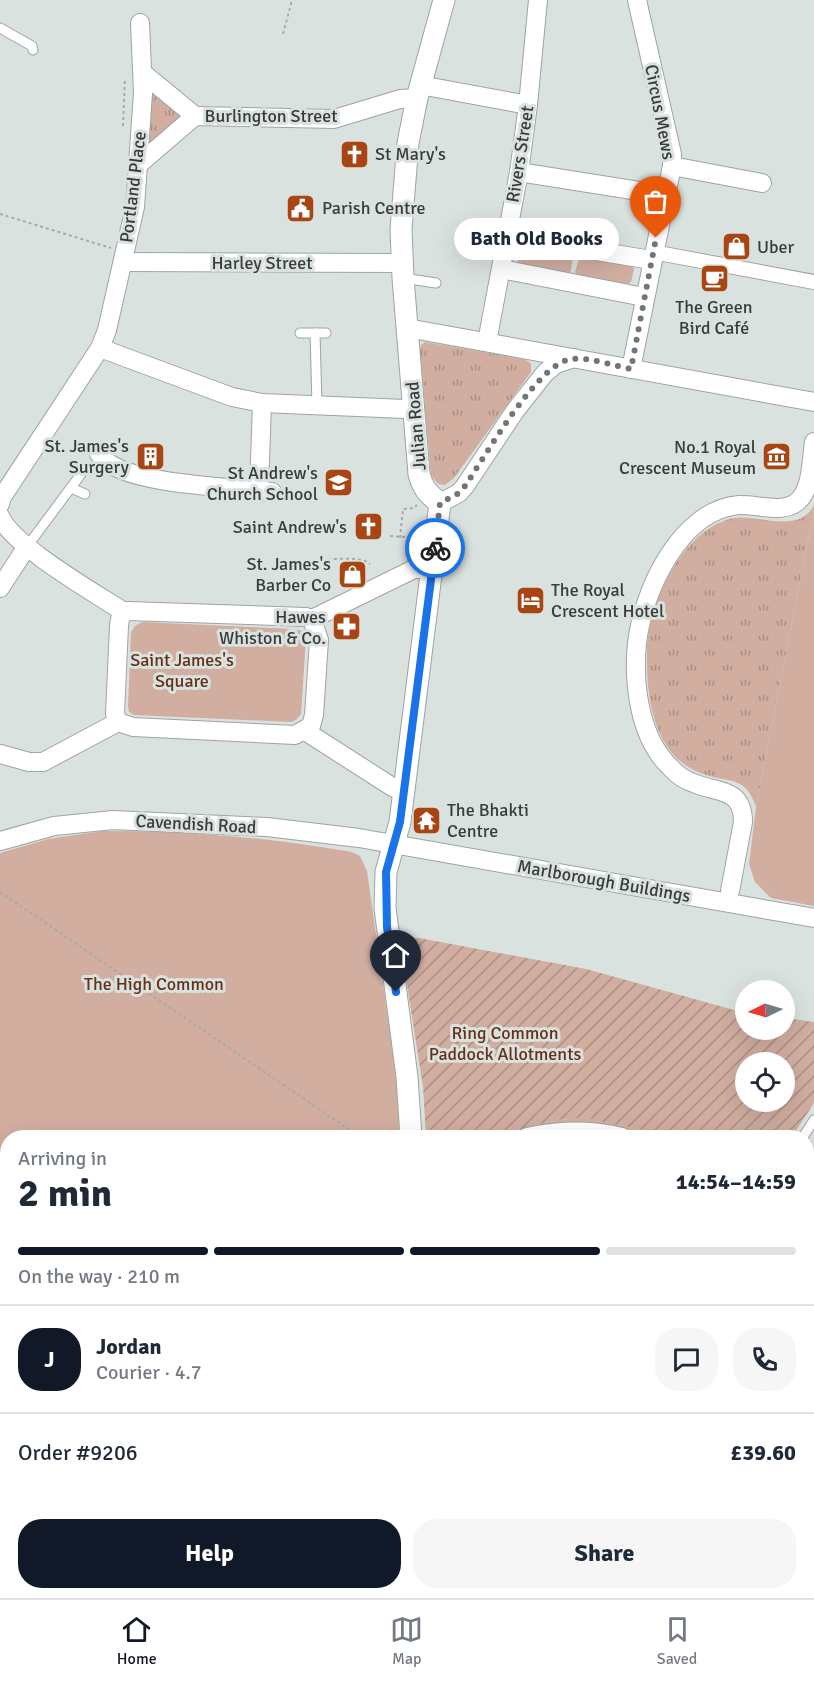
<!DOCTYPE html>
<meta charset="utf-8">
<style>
:root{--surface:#fff;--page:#f6f6f7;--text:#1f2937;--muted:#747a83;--line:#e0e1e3;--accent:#111827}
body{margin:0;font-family:Signika,sans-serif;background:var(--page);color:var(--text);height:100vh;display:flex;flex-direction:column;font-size:22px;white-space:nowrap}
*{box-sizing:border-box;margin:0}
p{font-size:20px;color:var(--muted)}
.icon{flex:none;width:33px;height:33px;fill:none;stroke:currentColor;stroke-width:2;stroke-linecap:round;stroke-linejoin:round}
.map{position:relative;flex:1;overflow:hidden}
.drawer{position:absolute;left:0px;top:1130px;width:814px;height:470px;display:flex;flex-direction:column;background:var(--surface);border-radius:24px 24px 0 0;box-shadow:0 6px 24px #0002}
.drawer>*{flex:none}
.needle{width:39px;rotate:265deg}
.tools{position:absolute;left:735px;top:980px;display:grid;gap:12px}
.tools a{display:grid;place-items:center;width:60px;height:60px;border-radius:50%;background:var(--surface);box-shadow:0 6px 24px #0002;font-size:30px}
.pin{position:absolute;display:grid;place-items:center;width:51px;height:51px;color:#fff;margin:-62px -26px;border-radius:50% 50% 50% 0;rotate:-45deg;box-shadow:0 0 6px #0007}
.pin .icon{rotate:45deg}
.courier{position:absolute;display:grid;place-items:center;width:60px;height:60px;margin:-30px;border:4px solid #1a73e8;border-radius:50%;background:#fff;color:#222;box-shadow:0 2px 8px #0007}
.bubble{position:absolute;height:42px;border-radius:21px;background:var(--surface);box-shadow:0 6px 24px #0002;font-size:20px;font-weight:800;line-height:42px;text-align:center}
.headline em{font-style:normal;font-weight:800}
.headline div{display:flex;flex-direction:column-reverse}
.headline{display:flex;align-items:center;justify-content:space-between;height:102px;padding:0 18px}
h1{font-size:39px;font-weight:800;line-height:45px}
.bar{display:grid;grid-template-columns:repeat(4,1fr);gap:9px 6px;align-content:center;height:72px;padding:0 18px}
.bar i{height:8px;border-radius:4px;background:var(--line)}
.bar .on{background:var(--accent)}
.bar p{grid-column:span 4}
.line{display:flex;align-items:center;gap:15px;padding:0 18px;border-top:2px solid var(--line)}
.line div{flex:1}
.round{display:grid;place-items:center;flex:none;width:63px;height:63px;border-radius:24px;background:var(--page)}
.cta{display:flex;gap:12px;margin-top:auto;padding:12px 18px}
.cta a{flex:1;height:69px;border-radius:24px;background:var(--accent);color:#fff;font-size:24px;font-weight:800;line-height:69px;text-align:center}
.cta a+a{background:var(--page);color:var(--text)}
.menu{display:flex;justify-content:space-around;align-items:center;height:84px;border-top:2px solid var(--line);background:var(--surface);font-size:16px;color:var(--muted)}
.menu a{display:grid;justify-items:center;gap:3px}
.menu .on{color:var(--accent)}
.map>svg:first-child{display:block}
</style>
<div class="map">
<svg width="814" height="1598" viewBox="0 0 814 1598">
<defs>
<pattern id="grass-tufts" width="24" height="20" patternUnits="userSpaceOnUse" patternTransform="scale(1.5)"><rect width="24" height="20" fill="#d1aea0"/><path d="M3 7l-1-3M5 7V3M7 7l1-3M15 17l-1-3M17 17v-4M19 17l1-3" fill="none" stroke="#ab8f83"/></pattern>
<pattern id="garden-furrows" width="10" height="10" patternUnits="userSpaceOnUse" patternTransform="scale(1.5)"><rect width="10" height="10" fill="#d1aea0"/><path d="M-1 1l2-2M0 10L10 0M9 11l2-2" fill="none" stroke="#ab8f83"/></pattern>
</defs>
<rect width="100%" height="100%" fill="#dae2df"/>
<g fill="url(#grass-tufts)">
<path d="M153 91 186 117 148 145V94Z"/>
<path d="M425 342 523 359 528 361 531 364V372L454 478 445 485 438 484 431 475 420 350 421 345Z"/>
<path d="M814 505V509L756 807C745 776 732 783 706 775 653 759 646 698 647 650 649 602 683 528 734 518 759 514 799 535 814 505Z"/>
</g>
<g fill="#d1aea0">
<path d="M520 246 573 256 571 271 567 274 519 265 517 259Z"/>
<path d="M580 256 632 265 634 269 631 282 626 285 578 276 575 272Z"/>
<path d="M814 509V906L771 898 755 882 749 864 756 807Z"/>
<path d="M142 622 293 629 302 631 306 639 301 714 297 719 292 722 134 715 129 712 128 706 131 632 135 626Z"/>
<path d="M103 831C187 830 270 838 352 852L360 856 367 871 398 1089 399 1137H8V1592H337V1598H0V853L48 839Z"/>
<path d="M584 1118 677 1137H489L557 1120Z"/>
<path d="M807 1207 814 1213V1598H365V1592H807Z"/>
</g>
<path fill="url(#garden-furrows)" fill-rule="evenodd" d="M419 938 586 969 745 1013 746 1029H784L785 1018 814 1022V1103L792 1137H677L584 1118 557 1120 489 1137H426L423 1087 403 959V939ZM746 1062H784V1101H746Z"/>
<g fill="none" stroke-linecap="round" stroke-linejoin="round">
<defs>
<g id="service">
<path d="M0 28 32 46 33 50"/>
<path d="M403 278 436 283"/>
<path d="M300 333H326"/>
<path d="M315 333 317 405"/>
<path d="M71 488 85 494"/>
<path d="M26 548 81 474"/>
<path d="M803 1137 814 1120"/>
</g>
<path id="pedestrian" d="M653 252 814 282"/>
<g id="minor">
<path d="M144 74 195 116"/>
<path d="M420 85 528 105"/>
<path d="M138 165 195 116 334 119 400 99 417 98"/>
<path d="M672 166 762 183"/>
<path d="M519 172 664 195"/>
<path d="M506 236 651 260"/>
<path d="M123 262 402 263"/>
<path d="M501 269 644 297"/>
<path d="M407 328 814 402"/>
<path d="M487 342 519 172 528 105 538 0"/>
<path d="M100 348 232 397 262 403 405 409 415 408"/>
<path d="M631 369 672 166V154L637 0"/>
<path d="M99 454C102 457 106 461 110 464 143 485 231 487 272 492"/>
<path d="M259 490 262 403"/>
<path d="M440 503 459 493 465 486 515 411 545 373 556 364 574 358"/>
<path d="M0 504 2 497 100 348 107 330 135 207 143 93 140 23"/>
<path d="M0 516C11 545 95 593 124 612"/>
<path d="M0 588 26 548"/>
<path d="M128 611 306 617 312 619 319 640 314 715 311 726 295 735 133 727 118 722 115 714 119 626C120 618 120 613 128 611Z"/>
<path d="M312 619 414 569H432"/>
<path d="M305 731 394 788 404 789"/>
<path d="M0 754 29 762H43L118 722"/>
<path d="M0 841 54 826 113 820 267 827 359 838 814 918"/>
<path d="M730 891 743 822C743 789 720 793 696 784 686 781 677 775 670 767 639 737 633 683 637 643 643 591 680 510 739 505 756 504 782 514 797 502 812 490 811 461 814 442"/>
<path d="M527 1137C559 1130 590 1129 622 1137"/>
<path d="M807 1243 814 1249"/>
<path d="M410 1592V1598"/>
</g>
<g id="tertiary">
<path d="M411 1137 407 1077 385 908 386 872 400 822 440 503C428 494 423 489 419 474L403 278 401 229 408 143 417 98 444 0"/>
<path d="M352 1598V1592"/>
</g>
</defs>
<use href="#service" stroke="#9da4a1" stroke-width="11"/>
<use href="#pedestrian" stroke="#9da4a1" stroke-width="16"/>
<use href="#minor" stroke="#9da4a1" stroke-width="20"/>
<use href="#tertiary" stroke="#9da4a1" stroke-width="23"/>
<g stroke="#a5aba9" stroke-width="2" stroke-dasharray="3 3" stroke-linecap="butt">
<path d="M283 34 292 0"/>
<path d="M123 126 125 78"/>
<path d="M0 214 111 248"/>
<path d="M390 536 418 538"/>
<path d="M400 538 403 509 414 508 417 505"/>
<path d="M278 570H297L303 562C318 561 360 554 370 564"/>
<path d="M0 892 360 1137"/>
<path d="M0 1386 8 1380"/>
<path d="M807 1509 814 1506"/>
<path d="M640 1592 643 1598"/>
<path d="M469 1598 473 1592"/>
<path d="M577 1598 594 1592"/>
<path d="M611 1598V1592"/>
</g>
<use href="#service" stroke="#fff" stroke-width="9"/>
<use href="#pedestrian" stroke="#fff" stroke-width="14"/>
<use href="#minor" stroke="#fff" stroke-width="18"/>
<use href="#tertiary" stroke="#fff" stroke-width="21"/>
</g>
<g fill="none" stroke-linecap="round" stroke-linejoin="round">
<path stroke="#717674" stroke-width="6" stroke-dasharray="0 10.8" d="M435 548 440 503 459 493 465 486C485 457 538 362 572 359 589 357 614 366 631 369L656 238"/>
<path stroke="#1a73e8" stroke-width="8" d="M396 992 387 927 386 872 400 822 435 548"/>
</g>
<defs>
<symbol id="church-square" viewBox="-11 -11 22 22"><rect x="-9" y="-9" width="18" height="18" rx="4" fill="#a94512" stroke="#dae2df"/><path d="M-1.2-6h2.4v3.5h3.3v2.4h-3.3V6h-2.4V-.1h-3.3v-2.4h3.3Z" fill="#fff"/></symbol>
<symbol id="civic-square" viewBox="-11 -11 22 22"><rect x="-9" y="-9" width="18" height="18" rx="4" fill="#a94512" stroke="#dae2df"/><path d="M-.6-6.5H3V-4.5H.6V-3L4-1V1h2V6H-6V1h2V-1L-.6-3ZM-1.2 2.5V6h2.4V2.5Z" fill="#fff"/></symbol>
<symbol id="shop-square" viewBox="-11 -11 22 22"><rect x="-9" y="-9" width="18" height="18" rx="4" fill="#a94512" stroke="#dae2df"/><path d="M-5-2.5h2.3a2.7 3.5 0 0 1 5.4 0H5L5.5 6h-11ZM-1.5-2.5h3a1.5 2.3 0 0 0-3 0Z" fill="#fff"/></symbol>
<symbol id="cafe-square" viewBox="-11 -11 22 22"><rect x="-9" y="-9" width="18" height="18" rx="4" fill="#a94512" stroke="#dae2df"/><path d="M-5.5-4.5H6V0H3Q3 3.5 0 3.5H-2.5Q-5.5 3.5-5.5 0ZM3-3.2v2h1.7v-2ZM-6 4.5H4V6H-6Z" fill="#fff"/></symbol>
<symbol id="building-square" viewBox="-11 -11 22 22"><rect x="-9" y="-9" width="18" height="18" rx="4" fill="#a94512" stroke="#dae2df"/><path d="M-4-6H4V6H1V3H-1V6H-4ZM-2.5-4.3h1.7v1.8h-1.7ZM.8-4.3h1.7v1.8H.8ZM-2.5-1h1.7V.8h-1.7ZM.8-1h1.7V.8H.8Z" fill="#fff"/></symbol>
<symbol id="museum-square" viewBox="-11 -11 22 22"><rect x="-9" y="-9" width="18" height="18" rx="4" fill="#a94512" stroke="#dae2df"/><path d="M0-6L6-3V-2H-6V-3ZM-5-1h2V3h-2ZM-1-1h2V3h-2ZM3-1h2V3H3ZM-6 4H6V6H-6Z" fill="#fff"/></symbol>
<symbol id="school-square" viewBox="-11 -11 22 22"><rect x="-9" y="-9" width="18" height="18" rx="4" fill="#a94512" stroke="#dae2df"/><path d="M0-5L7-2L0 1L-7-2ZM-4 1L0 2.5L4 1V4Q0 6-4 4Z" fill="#fff"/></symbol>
<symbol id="hotel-square" viewBox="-11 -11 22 22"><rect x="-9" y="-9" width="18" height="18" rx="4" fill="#a94512" stroke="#dae2df"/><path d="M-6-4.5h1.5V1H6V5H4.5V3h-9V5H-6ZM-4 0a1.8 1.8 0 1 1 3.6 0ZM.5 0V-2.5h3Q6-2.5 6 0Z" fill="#fff"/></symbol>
<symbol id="pharmacy-square" viewBox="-11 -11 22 22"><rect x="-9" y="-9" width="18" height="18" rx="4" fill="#a94512" stroke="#dae2df"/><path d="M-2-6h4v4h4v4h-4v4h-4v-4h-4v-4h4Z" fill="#fff"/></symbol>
<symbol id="temple-square" viewBox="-11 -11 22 22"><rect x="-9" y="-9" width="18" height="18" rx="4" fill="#a94512" stroke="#dae2df"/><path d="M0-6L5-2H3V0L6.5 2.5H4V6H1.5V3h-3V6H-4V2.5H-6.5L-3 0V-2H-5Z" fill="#fff"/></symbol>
</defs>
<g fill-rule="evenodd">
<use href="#church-square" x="338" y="138" width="33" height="33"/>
<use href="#civic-square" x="284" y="192" width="33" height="33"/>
<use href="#shop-square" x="720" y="230" width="33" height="33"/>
<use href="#cafe-square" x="698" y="262" width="33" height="33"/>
<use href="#building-square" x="134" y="440" width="33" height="33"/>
<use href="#museum-square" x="760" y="440" width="33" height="33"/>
<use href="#school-square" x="322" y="466" width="33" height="33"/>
<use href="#church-square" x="352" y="510" width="33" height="33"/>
<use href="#shop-square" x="336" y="558" width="33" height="33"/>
<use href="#hotel-square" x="514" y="584" width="33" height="33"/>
<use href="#pharmacy-square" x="330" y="610" width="33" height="33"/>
<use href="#temple-square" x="410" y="804" width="33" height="33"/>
</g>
<g text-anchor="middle" stroke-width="6" stroke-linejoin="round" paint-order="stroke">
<g font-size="18" fill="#393c3a" stroke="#dae2df">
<text transform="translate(660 112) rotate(79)" y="6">Circus Mews</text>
<text x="271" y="122">Burlington Street</text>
<text transform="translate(520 154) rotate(-81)" y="6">Rivers Street</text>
<text transform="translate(133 187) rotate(-83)" y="6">Portland Place</text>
<text x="262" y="269">Harley Street</text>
<text transform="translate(416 426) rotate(-95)" y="6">Julian Road</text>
<text transform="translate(196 824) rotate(3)" y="6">Cavendish Road</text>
<text transform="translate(604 881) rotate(10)" y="6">Marlborough Buildings</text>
</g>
<g font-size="18" fill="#393c3a" stroke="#dae2df" text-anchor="end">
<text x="375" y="160" text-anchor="start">St Mary's</text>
<text x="322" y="214" text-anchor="start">Parish Centre</text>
<text x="757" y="253" text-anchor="start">Uber</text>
<text x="714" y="313" text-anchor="middle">The Green<tspan x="714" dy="21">Bird Café</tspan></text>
<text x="129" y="452">St. James's<tspan x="129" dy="21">Surgery</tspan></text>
<text x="756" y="453">No.1 Royal<tspan x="756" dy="21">Crescent Museum</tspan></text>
<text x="318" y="479">St Andrew's<tspan x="318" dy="21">Church School</tspan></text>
<text x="347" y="533">Saint Andrew's</text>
<text x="331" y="570">St. James's<tspan x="331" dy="21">Barber Co</tspan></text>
<text x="551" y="596" text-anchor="start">The Royal<tspan x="551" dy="21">Crescent Hotel</tspan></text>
<text x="326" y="623">Hawes<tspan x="326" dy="21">Whiston &amp; Co.</tspan></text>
<text x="447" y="816" text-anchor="start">The Bhakti<tspan x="447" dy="21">Centre</tspan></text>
</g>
<g font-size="18" fill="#673018" stroke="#dae2df">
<text x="182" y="666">Saint James's<tspan x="182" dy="21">Square</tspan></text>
<text x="154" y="990">The High Common</text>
<text x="505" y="1039">Ring Common<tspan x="505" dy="21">Paddock Allotments</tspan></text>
</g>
</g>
</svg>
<div class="tools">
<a><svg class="needle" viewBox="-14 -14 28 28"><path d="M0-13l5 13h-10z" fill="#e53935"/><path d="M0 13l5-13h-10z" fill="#747a83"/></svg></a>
<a><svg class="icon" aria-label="locate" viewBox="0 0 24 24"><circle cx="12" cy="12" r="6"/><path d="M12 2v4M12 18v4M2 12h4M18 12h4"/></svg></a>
</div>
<div class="pin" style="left:656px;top:238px;background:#ea580c"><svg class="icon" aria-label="bag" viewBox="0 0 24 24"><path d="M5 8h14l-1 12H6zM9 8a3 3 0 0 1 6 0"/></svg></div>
<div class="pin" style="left:396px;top:992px;background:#1f2937"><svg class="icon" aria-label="home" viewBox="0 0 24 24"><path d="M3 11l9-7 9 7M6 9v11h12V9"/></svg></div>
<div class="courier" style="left:435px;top:548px"><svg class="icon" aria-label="bike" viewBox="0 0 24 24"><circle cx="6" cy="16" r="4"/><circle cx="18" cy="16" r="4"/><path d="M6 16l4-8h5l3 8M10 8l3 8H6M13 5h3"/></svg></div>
<div class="bubble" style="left:454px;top:218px;width:165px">Bath Old Books</div>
<section class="drawer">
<div class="headline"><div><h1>2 min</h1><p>Arriving in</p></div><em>14:54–14:59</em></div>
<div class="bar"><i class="on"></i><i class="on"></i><i class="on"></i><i></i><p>On the way · 210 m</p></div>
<div class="line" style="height:108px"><b class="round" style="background:var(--accent);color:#fff">J</b><div><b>Jordan</b><p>Courier · 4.7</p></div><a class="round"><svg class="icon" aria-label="chat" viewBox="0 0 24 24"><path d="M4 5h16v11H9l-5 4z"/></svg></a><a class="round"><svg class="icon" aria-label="phone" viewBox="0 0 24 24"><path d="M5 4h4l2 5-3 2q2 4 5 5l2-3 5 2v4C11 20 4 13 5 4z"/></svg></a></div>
<div class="line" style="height:78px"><div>Order #9206</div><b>£39.60</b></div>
<div class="cta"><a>Help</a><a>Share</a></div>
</section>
</div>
<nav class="menu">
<a class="on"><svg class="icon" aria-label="home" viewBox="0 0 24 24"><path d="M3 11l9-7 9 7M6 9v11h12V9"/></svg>Home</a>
<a><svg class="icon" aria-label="map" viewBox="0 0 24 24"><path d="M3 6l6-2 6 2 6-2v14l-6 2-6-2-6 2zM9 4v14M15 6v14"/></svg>Map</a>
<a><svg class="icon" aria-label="saved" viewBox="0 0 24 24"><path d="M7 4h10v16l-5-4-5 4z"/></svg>Saved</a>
</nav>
